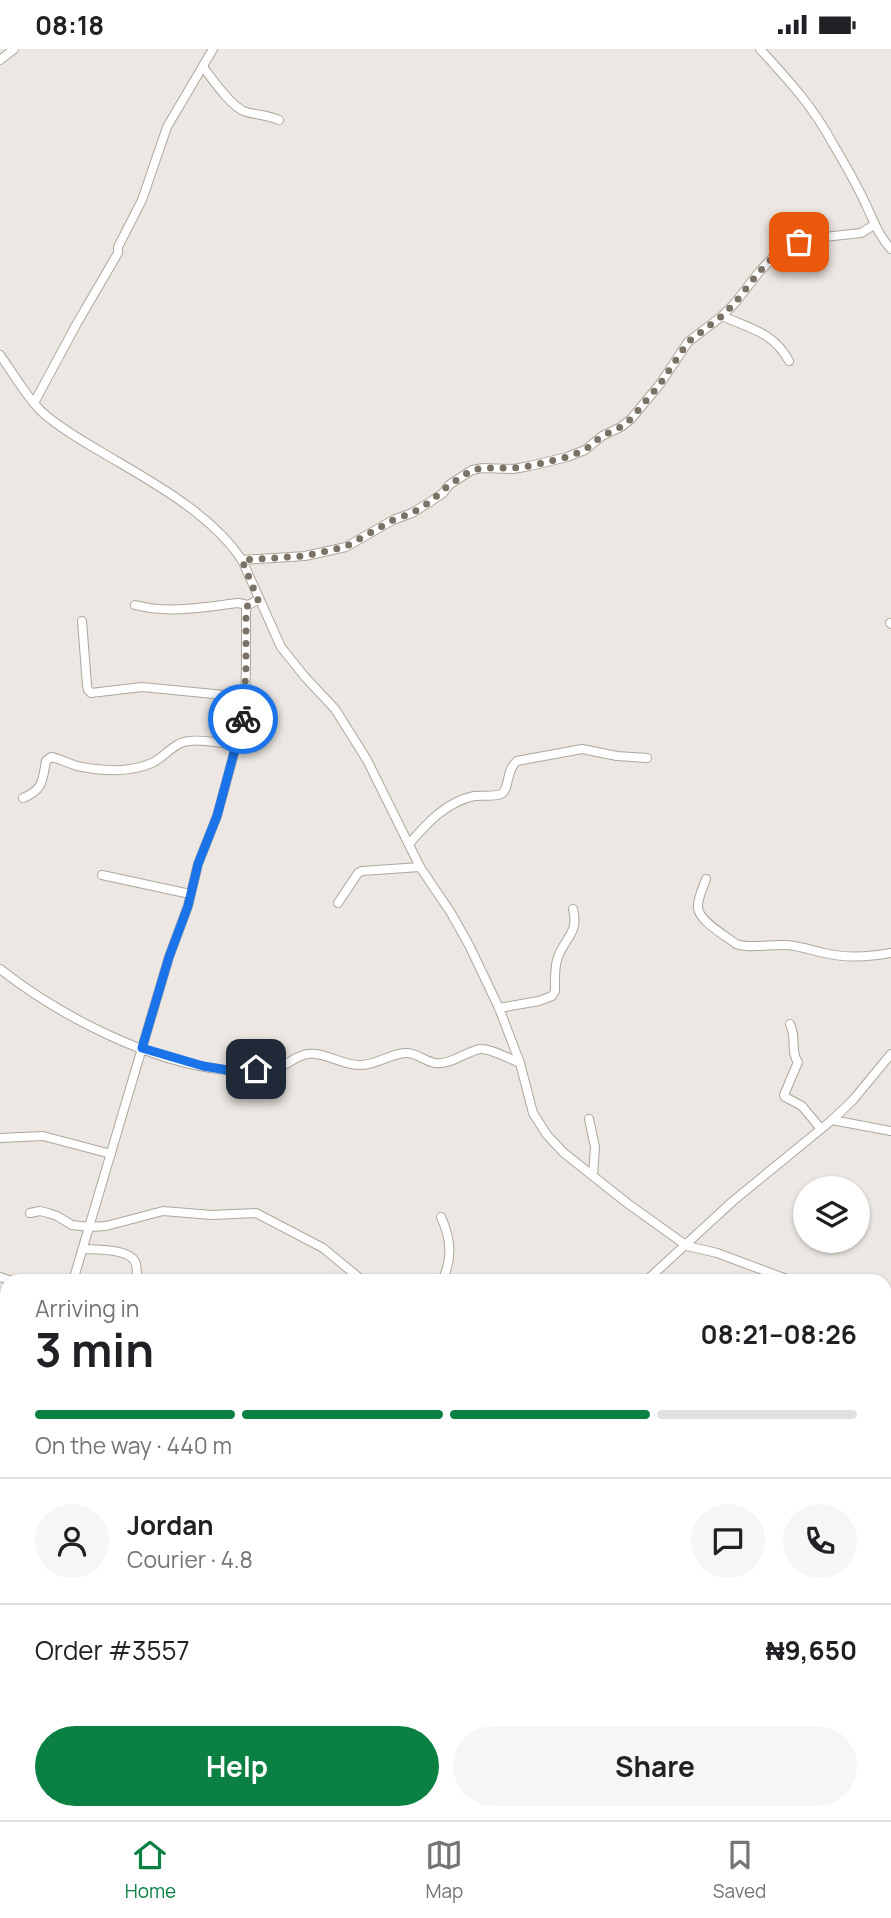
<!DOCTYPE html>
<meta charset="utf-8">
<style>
:root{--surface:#fff;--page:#f6f6f6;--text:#202124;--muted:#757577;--line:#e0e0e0;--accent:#0b8043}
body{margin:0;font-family:Manrope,sans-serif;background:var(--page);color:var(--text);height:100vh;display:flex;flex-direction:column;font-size:26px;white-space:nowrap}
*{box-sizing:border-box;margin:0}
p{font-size:23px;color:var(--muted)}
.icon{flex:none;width:38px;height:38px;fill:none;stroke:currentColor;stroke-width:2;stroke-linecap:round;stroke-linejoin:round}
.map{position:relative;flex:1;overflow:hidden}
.side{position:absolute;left:0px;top:1225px;width:892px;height:546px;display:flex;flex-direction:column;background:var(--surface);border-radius:21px 21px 0 0;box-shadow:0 2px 5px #0004}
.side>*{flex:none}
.fabs{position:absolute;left:793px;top:1127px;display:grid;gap:14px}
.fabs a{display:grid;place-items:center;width:77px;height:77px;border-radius:50%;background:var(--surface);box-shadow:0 2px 5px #0004;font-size:35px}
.pin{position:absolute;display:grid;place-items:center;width:60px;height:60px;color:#fff;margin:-30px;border-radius:14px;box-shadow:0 4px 10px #0006}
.courier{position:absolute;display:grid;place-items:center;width:70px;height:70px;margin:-35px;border:5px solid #1a73e8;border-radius:50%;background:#fff;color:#222;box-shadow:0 2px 9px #0007}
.summary em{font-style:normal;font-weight:700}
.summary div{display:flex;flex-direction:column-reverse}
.summary{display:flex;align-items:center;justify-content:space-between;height:119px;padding:0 35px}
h1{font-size:46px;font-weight:700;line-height:52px}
.bar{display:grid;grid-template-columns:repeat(4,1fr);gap:10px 7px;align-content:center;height:84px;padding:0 35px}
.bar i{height:9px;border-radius:5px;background:var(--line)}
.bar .current{background:var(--accent)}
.bar p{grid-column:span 4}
.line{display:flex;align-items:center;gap:18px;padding:0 35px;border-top:2px solid var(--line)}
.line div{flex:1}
.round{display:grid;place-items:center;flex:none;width:74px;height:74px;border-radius:37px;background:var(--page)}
.button{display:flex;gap:14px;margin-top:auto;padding:14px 35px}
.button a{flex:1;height:80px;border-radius:42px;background:var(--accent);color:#fff;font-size:28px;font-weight:700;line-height:80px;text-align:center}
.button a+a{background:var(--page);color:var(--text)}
.status{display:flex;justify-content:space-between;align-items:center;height:49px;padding:0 35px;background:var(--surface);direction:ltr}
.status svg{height:19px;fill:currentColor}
.menu{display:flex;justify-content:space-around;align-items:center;height:98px;border-top:2px solid var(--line);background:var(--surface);font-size:19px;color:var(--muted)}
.menu a{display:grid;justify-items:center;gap:4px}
.menu .current{color:var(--accent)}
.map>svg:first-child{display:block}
</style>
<div class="status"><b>08:18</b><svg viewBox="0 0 49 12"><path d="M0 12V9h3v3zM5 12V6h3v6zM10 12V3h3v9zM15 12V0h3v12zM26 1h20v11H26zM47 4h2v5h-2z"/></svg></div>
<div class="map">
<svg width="891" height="1771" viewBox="0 0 891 1771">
<rect width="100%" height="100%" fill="#ece7e2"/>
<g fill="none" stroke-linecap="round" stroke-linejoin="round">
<defs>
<g id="minor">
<path d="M760 0C789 32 812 56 833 95 845 115 857 136 867 158 874 173 879 187 891 200"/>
<path d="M0 11 14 0"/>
<path d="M203 18C212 30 232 59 246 63 257 66 268 66 279 71"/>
<path d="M722 267C751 280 773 283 789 312"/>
<path d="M0 306C13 324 25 346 41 362 57 377 79 390 98 401 148 431 209 462 242 511L281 598 305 628 335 660 367 711 420 818 451 864 469 896 499 959 520 1014 533 1064 547 1086 564 1104 627 1154 687 1197 717 1204 792 1232"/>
<path d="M34 354 76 276 118 204V198L142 151 167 78 213 0"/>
<path d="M242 511 305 507 346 498 393 471 412 464 430 453 443 444 449 436 472 421 483 419 513 420 530 417 567 408 585 401 602 387 621 378 631 370 660 335 688 293 722 267 735 254 759 223 779 202 786 197 815 189 861 184 874 176"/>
<path d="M135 556C169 565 204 558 238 554L248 556"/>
<path d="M82 572 87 636 88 641 91 644 142 638 224 646 245 645"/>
<path d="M890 574 891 575"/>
<path d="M23 749C44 740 42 732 46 712L51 708C60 710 68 714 77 717 101 722 129 724 152 714 165 708 174 693 189 692 205 690 221 695 237 695"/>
<path d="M409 795C427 774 446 753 474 747 482 746 494 748 501 745 510 741 505 722 517 712L582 700 617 707 647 709"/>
<path d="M102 826 190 845"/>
<path d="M706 830C703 839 697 850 698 859 699 872 726 887 736 895 750 900 771 895 786 896 800 897 811 901 824 904 845 909 870 908 891 904"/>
<path d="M338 854 358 824 362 822 420 818"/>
<path d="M0 920C58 966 151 1014 226 1021 241 1023 264 1022 279 1018 289 1015 297 1006 308 1005 326 1003 341 1016 359 1016 375 1017 389 1005 405 1004 416 1003 424 1012 435 1014 451 1016 465 1003 480 1000 490 999 510 1010 520 1014"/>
<path d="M499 959 539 952 552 947 555 942C555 931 554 918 558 908 566 887 579 884 573 860"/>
<path d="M790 975C797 989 790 1003 798 1013L784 1046 785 1048 802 1057 821 1080"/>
<path d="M589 1070 595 1098 593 1126"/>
<path d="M832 1071 891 1082"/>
<path d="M0 1089 43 1087 111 1105"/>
<path d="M30 1164 40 1162 48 1164 57 1167 72 1176 89 1178 106 1177 163 1162 212 1166 256 1164 323 1199 363 1232"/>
<path d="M441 1168C451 1190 453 1209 442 1232"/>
<path d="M83 1200C96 1201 132 1199 136 1215 137 1220 137 1227 137 1232"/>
<path d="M0 1228 12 1232"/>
<path d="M73 1232 169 908 188 857 198 815 217 767 244 668 246 619V560L248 556 258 551"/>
<path d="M646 1232 733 1152 832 1071 853 1051 891 1005"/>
<path d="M886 1263 891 1256"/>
<path d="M886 1429 889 1428"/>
<path d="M886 1517 891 1514"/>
<path d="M0 1617 7 1614"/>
<path d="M38 1764 40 1771"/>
<path d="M733 1771 735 1764"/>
</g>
</defs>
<use href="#minor" stroke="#ada69d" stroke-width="10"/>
<use href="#minor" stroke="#fff" stroke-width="8"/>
</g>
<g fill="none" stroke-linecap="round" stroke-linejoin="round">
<path stroke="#7a7265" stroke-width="7" stroke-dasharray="0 12.6" d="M243 670 246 619V560L248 556 258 551 242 511 305 507 345 498 393 471 412 464 430 453 449 436 472 421 483 419H513L530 417 567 408 585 401 602 387 621 378 631 370 660 335 688 293 722 267 735 254 759 223 779 202 786 197 799 193"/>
<path stroke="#1a73e8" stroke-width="9" d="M243 670 217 767 198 815 188 857 169 908 142 999 203 1017 227 1021 256 1020"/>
</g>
</svg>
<div class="fabs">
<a><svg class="icon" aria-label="layers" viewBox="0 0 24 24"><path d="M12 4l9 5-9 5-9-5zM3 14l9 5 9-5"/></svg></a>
</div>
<div class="pin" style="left:799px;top:193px;background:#ea580c"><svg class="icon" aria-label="bag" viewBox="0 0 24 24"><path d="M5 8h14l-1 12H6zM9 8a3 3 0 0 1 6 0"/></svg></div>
<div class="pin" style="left:256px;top:1020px;background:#1f2937"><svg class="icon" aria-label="home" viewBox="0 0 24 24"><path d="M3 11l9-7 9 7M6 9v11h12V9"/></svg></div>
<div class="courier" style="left:243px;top:670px"><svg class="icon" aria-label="bike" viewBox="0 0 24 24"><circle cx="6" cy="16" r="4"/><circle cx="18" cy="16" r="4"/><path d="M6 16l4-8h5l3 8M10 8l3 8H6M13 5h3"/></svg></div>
<section class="side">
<div class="summary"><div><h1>3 min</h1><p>Arriving in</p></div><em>08:21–08:26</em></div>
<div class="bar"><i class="current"></i><i class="current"></i><i class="current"></i><i></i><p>On the way · 440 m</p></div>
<div class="line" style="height:126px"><a class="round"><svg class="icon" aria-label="person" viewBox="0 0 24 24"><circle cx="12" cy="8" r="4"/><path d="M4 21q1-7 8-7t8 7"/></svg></a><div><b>Jordan</b><p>Courier · 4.8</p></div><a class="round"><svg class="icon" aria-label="chat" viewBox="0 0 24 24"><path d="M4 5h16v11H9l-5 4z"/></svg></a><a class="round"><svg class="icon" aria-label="phone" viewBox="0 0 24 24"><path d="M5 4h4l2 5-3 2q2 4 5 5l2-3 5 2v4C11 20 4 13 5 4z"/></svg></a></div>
<div class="line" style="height:91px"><div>Order #3557</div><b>₦9,650</b></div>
<div class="button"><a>Help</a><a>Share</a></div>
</section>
</div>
<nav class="menu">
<a class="current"><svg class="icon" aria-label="home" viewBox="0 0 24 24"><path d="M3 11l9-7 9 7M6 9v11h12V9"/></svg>Home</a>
<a><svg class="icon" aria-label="map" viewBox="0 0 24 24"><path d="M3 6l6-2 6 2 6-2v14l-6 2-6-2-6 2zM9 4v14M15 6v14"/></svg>Map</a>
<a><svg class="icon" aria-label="saved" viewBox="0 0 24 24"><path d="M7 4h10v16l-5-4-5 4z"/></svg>Saved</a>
</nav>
